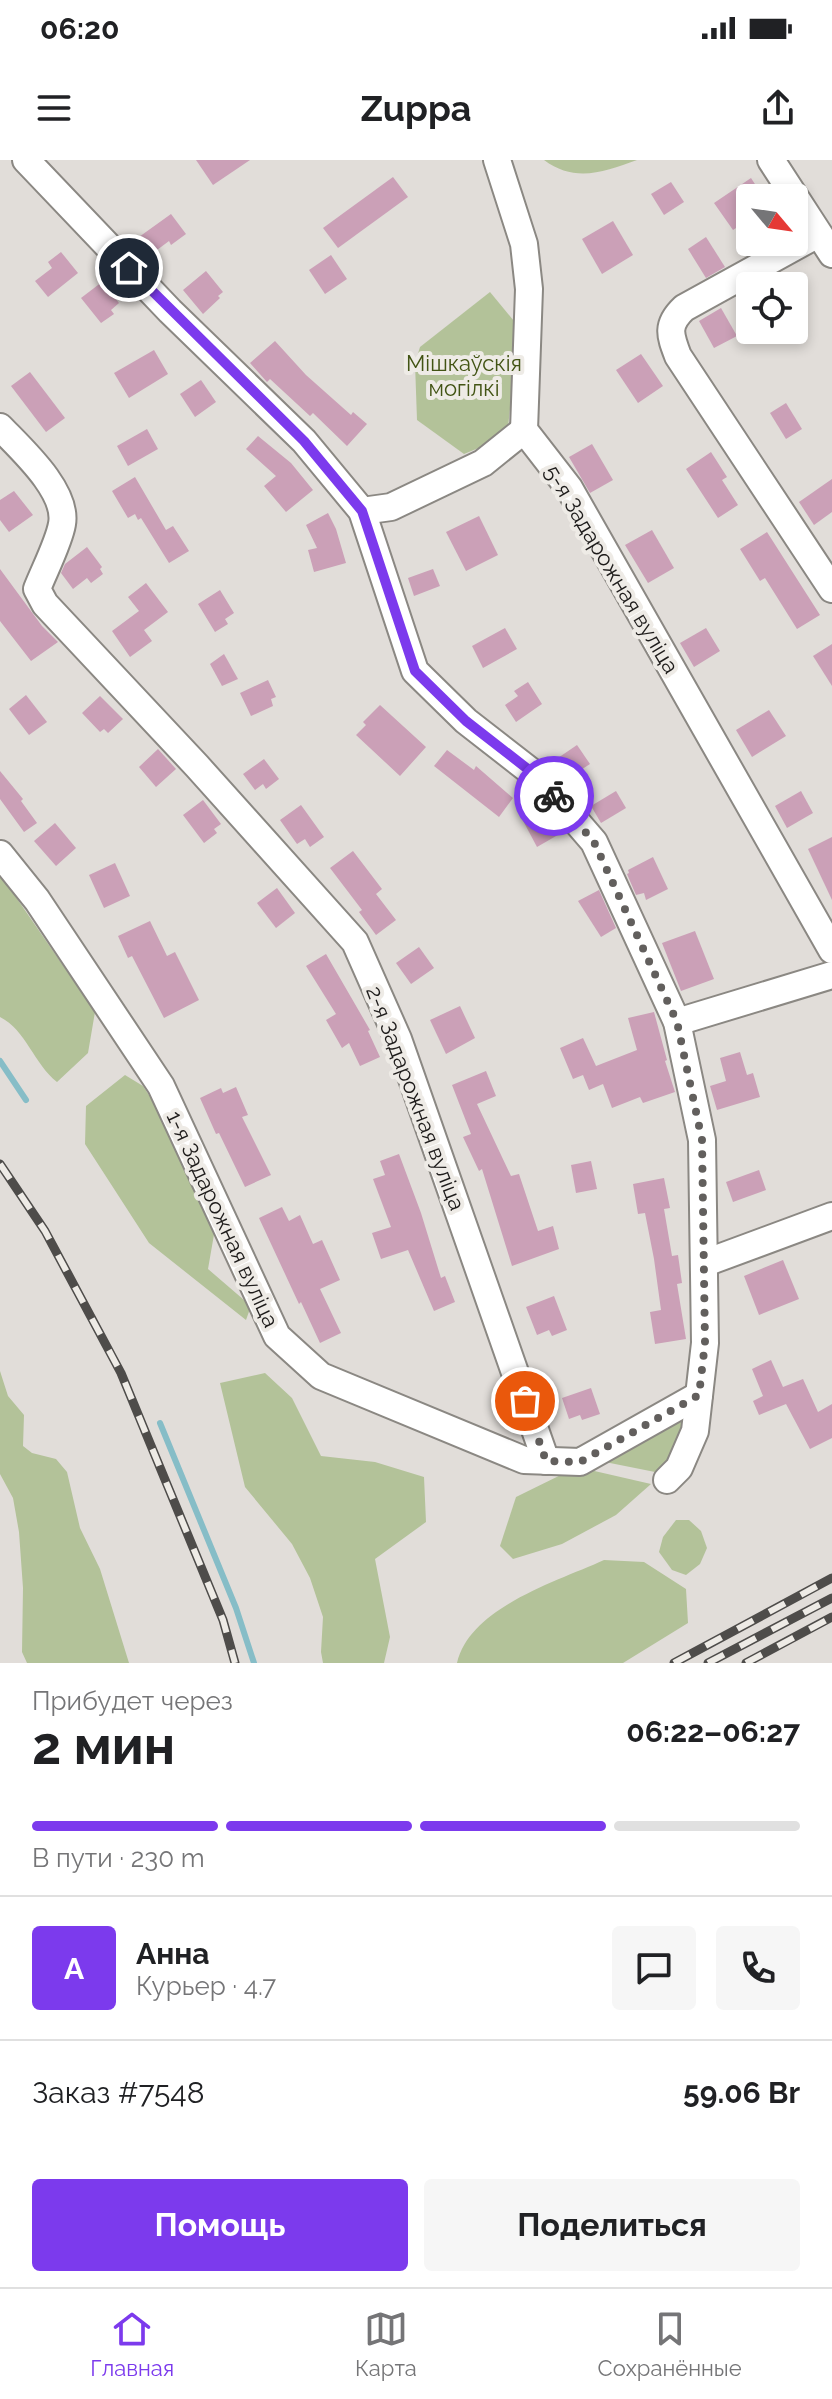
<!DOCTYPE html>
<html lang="ru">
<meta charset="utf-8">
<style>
:root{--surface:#fff;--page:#f6f6f6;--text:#202124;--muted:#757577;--line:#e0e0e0;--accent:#7c3aed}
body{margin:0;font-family:Raleway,sans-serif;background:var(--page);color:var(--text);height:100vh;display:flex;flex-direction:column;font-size:30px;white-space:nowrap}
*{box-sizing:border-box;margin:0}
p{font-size:26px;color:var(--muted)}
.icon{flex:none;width:44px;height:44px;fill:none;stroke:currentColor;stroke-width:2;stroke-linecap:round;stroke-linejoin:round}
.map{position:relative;height:1503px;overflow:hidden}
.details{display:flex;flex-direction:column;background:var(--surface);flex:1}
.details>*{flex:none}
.needle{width:52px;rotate:119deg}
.controls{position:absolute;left:736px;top:24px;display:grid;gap:16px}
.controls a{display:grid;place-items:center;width:72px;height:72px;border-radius:8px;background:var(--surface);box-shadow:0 4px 12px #0003;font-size:40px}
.pin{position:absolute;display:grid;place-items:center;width:68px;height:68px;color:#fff;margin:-34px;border:4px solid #fff;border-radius:50%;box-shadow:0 2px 8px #0007}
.courier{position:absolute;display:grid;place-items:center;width:80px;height:80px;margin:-40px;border:6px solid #7c3aed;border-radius:50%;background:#fff;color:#222;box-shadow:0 2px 10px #0007}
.summary em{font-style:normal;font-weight:700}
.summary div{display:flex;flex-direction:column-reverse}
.summary{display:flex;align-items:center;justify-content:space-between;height:136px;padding:0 32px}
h1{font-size:52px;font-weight:700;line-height:60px}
.bar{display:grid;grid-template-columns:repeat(4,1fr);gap:12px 8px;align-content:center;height:96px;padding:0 32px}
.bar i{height:10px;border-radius:6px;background:var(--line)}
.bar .on{background:var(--accent)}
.bar p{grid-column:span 4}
.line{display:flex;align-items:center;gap:20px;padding:0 32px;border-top:2px solid var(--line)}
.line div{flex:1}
.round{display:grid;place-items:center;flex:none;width:84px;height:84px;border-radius:8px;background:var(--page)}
.action{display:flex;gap:16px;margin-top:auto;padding:16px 32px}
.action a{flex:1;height:92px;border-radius:8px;background:var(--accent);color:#fff;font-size:32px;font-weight:700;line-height:92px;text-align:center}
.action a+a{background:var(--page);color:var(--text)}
.status{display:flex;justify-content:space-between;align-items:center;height:56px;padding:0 40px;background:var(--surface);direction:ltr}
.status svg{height:22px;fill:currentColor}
header{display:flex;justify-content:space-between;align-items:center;height:104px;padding:0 32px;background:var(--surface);font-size:36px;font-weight:700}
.dock{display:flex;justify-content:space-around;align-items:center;height:112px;border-top:2px solid var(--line);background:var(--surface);font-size:22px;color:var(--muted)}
.dock a{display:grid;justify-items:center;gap:4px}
.dock .on{color:var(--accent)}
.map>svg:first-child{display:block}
</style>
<div class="status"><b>06:20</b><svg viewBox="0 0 49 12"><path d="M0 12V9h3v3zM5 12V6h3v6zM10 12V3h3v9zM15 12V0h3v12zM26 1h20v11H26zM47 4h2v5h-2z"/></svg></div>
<header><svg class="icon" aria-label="menu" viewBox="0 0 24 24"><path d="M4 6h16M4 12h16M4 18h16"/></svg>Zuppa<svg class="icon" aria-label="share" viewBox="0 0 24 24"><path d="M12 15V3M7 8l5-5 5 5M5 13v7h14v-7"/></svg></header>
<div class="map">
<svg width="832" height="1503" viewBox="0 0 832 1503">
<rect width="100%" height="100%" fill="#e1ddd9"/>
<g fill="#b3c299">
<path d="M544 0H637C604 12 575 23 544 0Z"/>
<path d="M490 132 519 167 508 267 481 287 464 294 417 260 415 203 420 187Z"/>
<path d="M0 714 95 852 88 893 57 922C34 904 26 870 0 857Z"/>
<path d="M125 915 143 926 168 964 216 1063 208 1109 251 1146 246 1160 149 1083 85 984 86 946Z"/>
<path d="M0 1211 8 1236 24 1255 23 1286 32 1293 56 1299 67 1312 80 1368 100 1409 129 1503H27L22 1492 23 1428 19 1372 13 1338 0 1314Z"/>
<path d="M265 1213 292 1238 321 1296 375 1302 424 1317 426 1362 375 1399 390 1477 384 1503H323L321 1492 323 1457 310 1418 292 1384 245 1327 220 1223Z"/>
<path d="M684 1258 674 1294 660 1313 595 1300Z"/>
<path d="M577 1307 651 1324 616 1355 562 1384 513 1399 500 1386 516 1337Z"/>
<path d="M676 1360H689L701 1371 707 1388 700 1404 686 1415 672 1410 659 1392 663 1377Z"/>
<path d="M604 1400 644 1402 686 1429 688 1463 623 1503H457C470 1447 556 1422 604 1400Z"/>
</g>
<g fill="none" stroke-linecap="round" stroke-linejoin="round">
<g stroke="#86bdc7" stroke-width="6">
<path d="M0 901 26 940"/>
<path d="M160 1263 236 1448 254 1503"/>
</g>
</g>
<g fill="#cba0b7">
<path d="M196 0H250L213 25Z"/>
<path d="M393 17 408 37 338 88 323 68Z"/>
<path d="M751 18 764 38H750V59L733 70 714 43Z"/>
<path d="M671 22 684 42 664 55 651 34Z"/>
<path d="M171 54 186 74 171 85 169 81 145 99 132 82Z"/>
<path d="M613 61 633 95 602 114 582 79Z"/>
<path d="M706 77 725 107 706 118 688 89Z"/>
<path d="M61 92 78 113 48 137 35 121 52 108 48 102Z"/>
<path d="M331 95 347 119 325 134 309 110Z"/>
<path d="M206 111 223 132 218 136 220 138 203 154 183 130Z"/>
<path d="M102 122 119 143 111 150 114 154 101 163 81 138Z"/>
<path d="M721 148 737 176 714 188 699 161Z"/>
<path d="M275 181 306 215 351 255 353 252 367 264 347 286 313 253 310 256 270 219 267 222 250 203Z"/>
<path d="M154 190 168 214 129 238 114 213Z"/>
<path d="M641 194 663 226 638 243 616 210Z"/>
<path d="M30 212 65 258 46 272 11 226Z"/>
<path d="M201 220 216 242 195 257 180 234Z"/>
<path d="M786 243 802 269 786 279 770 253Z"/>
<path d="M147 269 158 289 128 306 117 286Z"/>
<path d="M258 276 291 303 313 330 286 352 264 326 276 316 246 289Z"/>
<path d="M592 284 613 320 590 333 569 297Z"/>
<path d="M711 292 727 317 722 320 738 345 718 358 686 309Z"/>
<path d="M135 317 166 370 173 366 189 391 169 403 141 358 138 360 135 354 128 358 112 331Z"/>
<path d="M832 319V352L814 365 799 342Z"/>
<path d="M14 331 33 355 9 372 0 360V340Z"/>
<path d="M328 353 336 369 346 403 314 412 308 390 317 388 306 365Z"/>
<path d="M479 356 498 395 466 411 446 372Z"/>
<path d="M652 370 674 408 648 423 625 385Z"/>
<path d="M767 372 820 455 797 469 765 418 760 421 740 389Z"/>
<path d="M87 387 102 407 100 409 103 414 91 423 87 418 73 429 61 413 65 404Z"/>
<path d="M0 409 42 466 58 482 31 501 0 461Z"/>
<path d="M433 409 440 426 414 436 408 418Z"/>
<path d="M146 423 168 452 144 470 152 481 130 497 112 471 139 451 128 437Z"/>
<path d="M220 430 234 453 225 459 228 464 215 472 198 444Z"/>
<path d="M505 468 517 489 483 508 472 486Z"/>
<path d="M706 468 720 491 694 507 680 483Z"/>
<path d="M832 484V526L813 496Z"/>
<path d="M224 494 238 519 222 526 210 504Z"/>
<path d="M268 520 276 537 271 539 273 546 251 556 240 533Z"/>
<path d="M528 522 542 544 516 562 505 545 518 536 514 531Z"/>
<path d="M26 535 47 562 29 575 9 549Z"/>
<path d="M100 536 123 559 108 573 104 569 100 572 82 553Z"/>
<path d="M380 545 426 587 400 616 356 575 366 565 363 562Z"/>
<path d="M769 550 786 576 752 597 736 570Z"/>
<path d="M577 585 590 604 564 621 552 602Z"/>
<path d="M158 589 176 609 156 627 139 607Z"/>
<path d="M447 590 474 610 476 606 513 638 499 657 434 606Z"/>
<path d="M264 599 279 619 266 629 263 624 255 630 243 614Z"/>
<path d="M0 611 23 639 21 641 37 663 24 672 0 639Z"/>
<path d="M616 631 626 648 601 663 591 646Z"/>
<path d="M801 631 813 653 787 668 775 646Z"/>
<path d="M203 640 221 664 214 669 217 673 204 683 183 655Z"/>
<path d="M539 643 563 672 537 687 520 655Z"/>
<path d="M301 645 324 677 310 687 305 679 297 684 280 660Z"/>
<path d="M55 663 76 688 56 706 34 681Z"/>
<path d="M832 677V740L808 689Z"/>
<path d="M353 691 382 729 376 734 396 760 376 775 359 752 362 750 330 708Z"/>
<path d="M653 697 668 729 646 740 644 733 636 735 627 714 629 713 628 710Z"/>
<path d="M115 703 130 736 104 748 89 715Z"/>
<path d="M277 728 295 753 276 768 257 743Z"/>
<path d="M599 730 616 768 601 777 578 741Z"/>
<path d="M150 761 167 796 175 792 199 840 164 858 132 796 128 798 118 776Z"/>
<path d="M695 771 714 819 681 831 662 783Z"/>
<path d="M419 787 434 808 411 824 396 803Z"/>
<path d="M326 794 370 870 368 871 380 897 360 906 349 883 342 888 326 860 336 854 306 806Z"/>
<path d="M460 846 475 878 446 894 430 860Z"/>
<path d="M654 852 667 900 665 901 675 932 643 943 640 937 612 948 603 924 589 930 583 915 573 919 560 888 583 878 596 906 637 890 628 858Z"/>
<path d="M740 892 747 915 753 913 760 937 717 950 710 926 726 921 720 898Z"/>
<path d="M486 911 496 936 477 944 511 1016 519 1014 538 1071 553 1066 559 1089 512 1106 482 1009 479 1011 463 977 471 974 452 925Z"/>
<path d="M236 927 248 955 242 957 271 1015 245 1027 219 973 216 974 200 938 221 928 223 933Z"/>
<path d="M399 994 421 1053 441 1118 445 1116 455 1142 434 1151 408 1090 381 1099 372 1073 391 1067 373 1019 385 1015 380 1001Z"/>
<path d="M591 1001 597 1029 576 1033 571 1005Z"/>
<path d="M759 1010 766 1030 733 1042 726 1022Z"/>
<path d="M664 1018 670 1048 664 1049 672 1096 678 1095 682 1123 677 1124 686 1179 655 1184 650 1152 661 1150 654 1099 645 1053 638 1054 633 1024Z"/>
<path d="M282 1047 289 1061 300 1055 313 1084 322 1080 340 1120 320 1129 341 1173 320 1183 301 1142 299 1144 259 1058Z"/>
<path d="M783 1100 799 1139 759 1155 744 1116Z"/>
<path d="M554 1136 567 1170 552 1176 549 1170 537 1175 526 1147Z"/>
<path d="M771 1200 783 1227 803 1219 818 1252 832 1244V1278L810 1289 786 1244 759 1255 753 1241 763 1236 752 1209Z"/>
<path d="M591 1228 600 1254 582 1260 580 1255 569 1259 562 1238Z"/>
</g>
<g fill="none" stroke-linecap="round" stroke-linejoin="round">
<defs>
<g id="minor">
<path d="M26 0 170 151 304 281 362 351 415 511 466 561 538 617 594 682 677 862 702 980 705 1183 695 1271 679 1308 667 1320"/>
<path d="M497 0 524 84 529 129 524 270 569 328 832 790"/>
<path d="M771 0 832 94"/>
<path d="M818 74 684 148C666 165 670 175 678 196L832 429"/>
<path d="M0 267C21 289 68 331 62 364 59 382 44 411 37 429L45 444 197 606 355 782 398 879 546 1301"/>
<path d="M362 351 391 347 483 303 524 270"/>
<path d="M0 694 37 740 161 926 277 1176 321 1216 524 1300 580 1302 699 1235"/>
<path d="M677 862 832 815"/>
<path d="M705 1103 832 1056"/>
</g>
</defs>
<use href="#minor" stroke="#8b8883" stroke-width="30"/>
<use href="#minor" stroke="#fff" stroke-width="26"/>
<defs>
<g id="rail">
<path d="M0 1004 45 1071 121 1213 223 1460 235 1503"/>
<path d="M674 1503 832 1418"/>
<path d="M708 1503 832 1438"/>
<path d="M746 1503 832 1457"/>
</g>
</defs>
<use href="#rail" stroke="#4e4c4a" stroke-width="9"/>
<use href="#rail" stroke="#eeebe6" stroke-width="6" stroke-dasharray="18" stroke-linecap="butt"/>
</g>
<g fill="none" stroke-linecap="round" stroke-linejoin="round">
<path stroke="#625f5d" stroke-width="8" stroke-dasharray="0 14.4" d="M525 1241 546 1301 580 1302 699 1235 705 1183 702 980 677 862 594 682 554 636"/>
<path stroke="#7c3aed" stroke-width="10" d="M129 108 304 281 362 351 415 511 466 561 538 617 554 636"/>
</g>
<g text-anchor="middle" stroke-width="8" stroke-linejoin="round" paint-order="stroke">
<g font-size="22" fill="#425414" stroke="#eeebe6">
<text x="464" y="211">Мішкаўскія<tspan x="464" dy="25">могілкі</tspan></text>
</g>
<g font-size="22" fill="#1d1b1a" stroke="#eeebe6">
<text transform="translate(612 409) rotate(59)" y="8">5-я Задарожная вуліца</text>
<text transform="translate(416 938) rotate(69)" y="8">2-я Задарожная вуліца</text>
<text transform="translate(223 1059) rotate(65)" y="8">1-я Задарожная вуліца</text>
</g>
</g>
</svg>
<div class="controls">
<a><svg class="needle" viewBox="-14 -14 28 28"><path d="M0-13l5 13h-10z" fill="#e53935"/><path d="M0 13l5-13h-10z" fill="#757577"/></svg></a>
<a><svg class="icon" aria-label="locate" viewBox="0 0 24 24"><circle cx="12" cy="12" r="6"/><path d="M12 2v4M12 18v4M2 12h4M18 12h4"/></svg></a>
</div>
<div class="pin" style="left:525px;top:1241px;background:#ea580c"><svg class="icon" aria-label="bag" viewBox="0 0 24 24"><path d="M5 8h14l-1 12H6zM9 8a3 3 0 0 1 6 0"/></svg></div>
<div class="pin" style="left:129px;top:108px;background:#1f2937"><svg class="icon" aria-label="home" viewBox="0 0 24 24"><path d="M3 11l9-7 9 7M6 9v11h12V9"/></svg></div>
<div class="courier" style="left:554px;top:636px"><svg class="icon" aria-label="bike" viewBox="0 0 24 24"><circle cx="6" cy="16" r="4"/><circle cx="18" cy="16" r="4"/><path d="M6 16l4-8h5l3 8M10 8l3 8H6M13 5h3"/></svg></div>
</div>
<section class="details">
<div class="summary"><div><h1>2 мин</h1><p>Прибудет через</p></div><em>06:22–06:27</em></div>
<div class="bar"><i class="on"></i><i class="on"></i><i class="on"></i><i></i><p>В пути · 230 m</p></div>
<div class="line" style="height:144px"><b class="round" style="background:var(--accent);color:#fff">А</b><div><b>Анна</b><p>Курьер · 4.7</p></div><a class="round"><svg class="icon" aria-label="chat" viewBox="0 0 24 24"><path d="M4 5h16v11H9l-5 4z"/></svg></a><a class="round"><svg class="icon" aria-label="phone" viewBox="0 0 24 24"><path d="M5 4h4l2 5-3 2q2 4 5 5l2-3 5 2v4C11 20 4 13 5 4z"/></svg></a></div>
<div class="line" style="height:104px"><div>Заказ #7548</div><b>59.06 Br</b></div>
<div class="action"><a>Помощь</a><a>Поделиться</a></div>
</section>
<nav class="dock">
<a class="on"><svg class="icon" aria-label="home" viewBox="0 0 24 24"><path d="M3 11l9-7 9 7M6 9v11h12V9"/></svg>Главная</a>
<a><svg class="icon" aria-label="map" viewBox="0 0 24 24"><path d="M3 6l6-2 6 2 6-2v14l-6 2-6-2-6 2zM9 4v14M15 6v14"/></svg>Карта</a>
<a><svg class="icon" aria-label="saved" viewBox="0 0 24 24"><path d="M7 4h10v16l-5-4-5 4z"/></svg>Сохранённые</a>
</nav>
